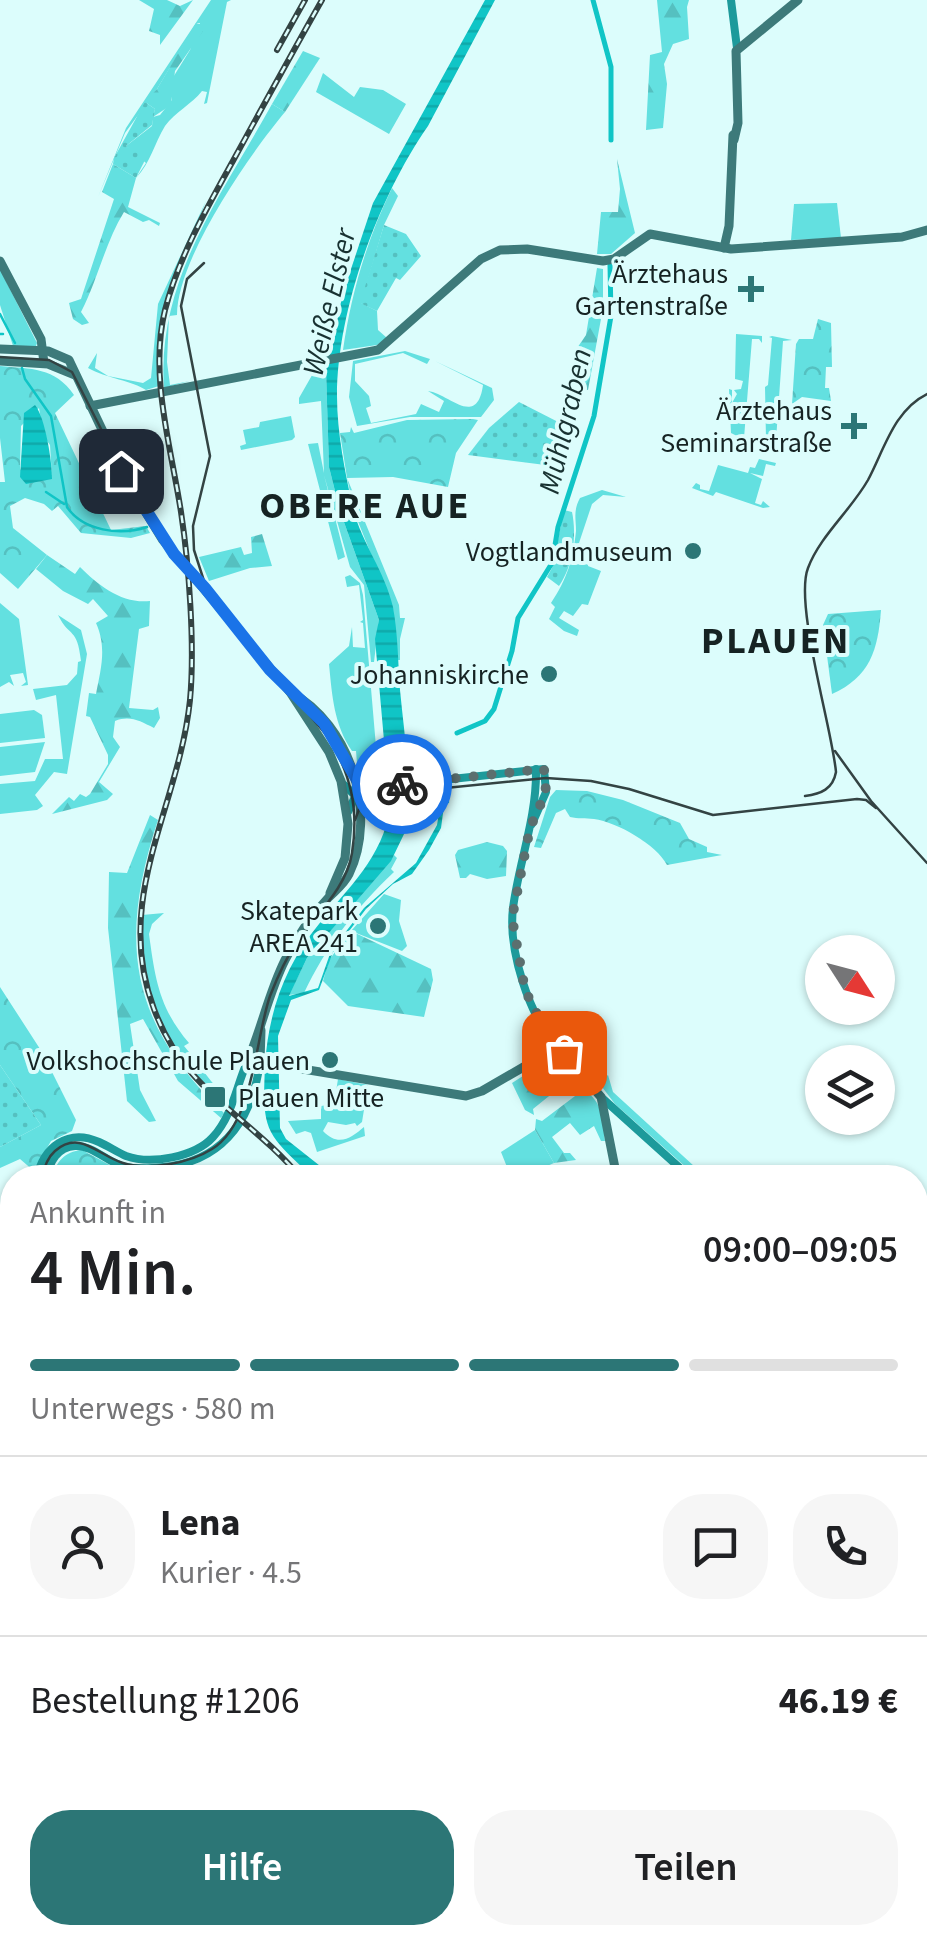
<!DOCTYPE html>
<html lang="de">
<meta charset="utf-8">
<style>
:root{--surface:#fff;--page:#f6f6f6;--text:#202124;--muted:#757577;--line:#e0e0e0;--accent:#2c7676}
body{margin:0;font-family:"Source Sans 3",sans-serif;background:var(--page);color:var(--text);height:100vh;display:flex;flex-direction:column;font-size:38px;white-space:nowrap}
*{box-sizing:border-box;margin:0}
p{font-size:32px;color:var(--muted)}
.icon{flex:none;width:55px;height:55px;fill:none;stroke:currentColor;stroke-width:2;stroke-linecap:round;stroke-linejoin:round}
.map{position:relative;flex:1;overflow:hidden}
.drawer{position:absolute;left:0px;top:1165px;width:928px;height:780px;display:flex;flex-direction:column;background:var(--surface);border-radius:40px 40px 0 0;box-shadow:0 2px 8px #0004}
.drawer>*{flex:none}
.needle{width:65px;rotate:126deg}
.tools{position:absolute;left:805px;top:935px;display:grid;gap:20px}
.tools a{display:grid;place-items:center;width:90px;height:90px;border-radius:50%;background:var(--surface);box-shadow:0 2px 8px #0004;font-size:50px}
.pin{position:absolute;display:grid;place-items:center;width:85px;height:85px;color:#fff;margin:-42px;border-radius:20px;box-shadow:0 5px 15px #0006}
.courier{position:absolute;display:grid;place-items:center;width:100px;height:100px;margin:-50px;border:8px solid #1a73e8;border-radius:50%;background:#fff;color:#222;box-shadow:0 2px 12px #0007}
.overview em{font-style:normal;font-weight:600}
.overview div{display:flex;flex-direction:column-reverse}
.overview{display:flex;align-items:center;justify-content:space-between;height:170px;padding:0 30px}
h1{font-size:65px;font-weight:600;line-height:75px}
.bar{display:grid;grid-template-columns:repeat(4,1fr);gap:15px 10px;align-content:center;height:120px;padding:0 30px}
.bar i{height:12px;border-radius:8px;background:var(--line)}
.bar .on{background:var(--accent)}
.bar p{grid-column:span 4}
.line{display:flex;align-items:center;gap:25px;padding:0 30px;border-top:2px solid var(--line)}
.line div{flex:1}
.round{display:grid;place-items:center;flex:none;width:105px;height:105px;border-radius:40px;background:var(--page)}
.action{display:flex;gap:20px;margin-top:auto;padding:20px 30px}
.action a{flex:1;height:115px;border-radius:40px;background:var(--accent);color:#fff;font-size:40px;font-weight:600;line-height:115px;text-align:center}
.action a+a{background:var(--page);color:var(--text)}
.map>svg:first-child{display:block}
</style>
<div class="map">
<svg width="927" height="1945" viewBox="0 0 927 1945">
<defs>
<pattern id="forest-firs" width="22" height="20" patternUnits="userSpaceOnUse" patternTransform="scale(2.5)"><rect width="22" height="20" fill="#63e0e0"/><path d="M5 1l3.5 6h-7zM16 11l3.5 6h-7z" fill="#55c0c0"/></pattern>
<pattern id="park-crowns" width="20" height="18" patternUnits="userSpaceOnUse" patternTransform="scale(2.5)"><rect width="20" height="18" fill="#63e0e0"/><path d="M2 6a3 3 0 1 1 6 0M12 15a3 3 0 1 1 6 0" fill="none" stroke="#55c0c0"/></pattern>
<pattern id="garden-dots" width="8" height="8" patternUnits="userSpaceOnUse" patternTransform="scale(2.5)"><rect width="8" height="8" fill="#63e0e0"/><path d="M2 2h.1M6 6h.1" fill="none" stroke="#55c0c0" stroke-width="1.8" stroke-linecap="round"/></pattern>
<pattern id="water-rules" width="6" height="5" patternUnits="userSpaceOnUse" patternTransform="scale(2.5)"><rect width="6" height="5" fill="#10c5c6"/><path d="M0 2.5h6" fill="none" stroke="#0fa9aa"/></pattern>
</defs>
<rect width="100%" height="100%" fill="#dcfdfc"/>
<g fill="#63e0e0">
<path d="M211 0H231L227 2 207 103 204 104 207 92 202 91C192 104 175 112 165 126 154 144 151 162 136 178L146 163 126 146 152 126 153 117 160 115 172 100V79L190 50 200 23H197L157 89 125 133 98 197 126 128Z"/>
<path d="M323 73 354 97 360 87 383 90 406 104 389 134 316 92Z"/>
<path d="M272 104 285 112C249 155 177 259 177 315L169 316 167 362 170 385 190 381 164 388C156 280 223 193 272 104Z"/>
<path d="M392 188 398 196 384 225 361 303 377 311 378 330 387 338 377 345 343 350C351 294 367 239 392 188Z"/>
<path d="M206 201 162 313 158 342 159 386 146 390C133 381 106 378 88 368L97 353 95 368 108 376 143 383 151 378 158 304Z"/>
<path d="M837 203 841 238 791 240 794 204Z"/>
<path d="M0 269 37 343 36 346H13L0 305Z"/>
<path d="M736 334 762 336V343L759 339H752L744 438 754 439 749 446 739 444V437L731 433 729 389 732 390V403L737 394 734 390 741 389 743 381 735 379Z"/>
<path d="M772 336 792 340 783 341 776 440 778 441V451H783L780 456 781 453H767L760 446 766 440 765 387 768 385 772 338 769 337Z"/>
<path d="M405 351 430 359 427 364 403 353 355 364V381L369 396 371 406 366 408 371 423 416 414 421 404 439 412 444 401 428 391C448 393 477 429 483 385L435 361 492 388 494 400 481 417H410L357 426 349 397 353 361Z"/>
<path d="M319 368 321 372 326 370 329 467 340 511 379 620 374 662H371L364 585 350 567 324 475 345 557 338 560 308 444 318 443 324 473 321 401 299 404V398L315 370Z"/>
<path d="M291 416 295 437 292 440 241 450 240 446 246 444 243 430 259 427 260 422Z"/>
<path d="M759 459 776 463 775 466 766 464 763 476 750 473 762 479 755 503 761 505 763 501 770 507 763 508 716 492 713 496 692 488 696 483 700 485V489L709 491 718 465 748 473 750 467 755 468Z"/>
<path d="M347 478 399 605 400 618H405L400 639V660H397L393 609 355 514Z"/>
<path d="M602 490 626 497 603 495 592 504 579 543 590 548 588 566 601 571 588 605 582 604 573 616 564 611 559 618 579 630 577 636 564 631 549 619 555 607 551 603C567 579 573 560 576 531 576 518 573 511 580 498Z"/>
<path d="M350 575 360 583 363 595 378 770 374 774 357 763 356 751H352C334 725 332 695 329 664L349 646 352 627 353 647 365 648 363 623 360 622 363 620 359 585 347 587 345 577Z"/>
<path d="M0 603 19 619 28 685 21 686 26 682 23 673 10 675 14 686 9 682 0 687Z"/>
<path d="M58 615 81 630 87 654 67 774 54 772 35 795 43 806 37 810 0 814V784L35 781 45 759H63L56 695 36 700 33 689 67 685 77 674 78 662 81 661C77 626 70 639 58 615Z"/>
<path d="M34 710 42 715 45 738 0 743V714Z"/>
<path d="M45 742 35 772 0 776V747Z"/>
<path d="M394 855 397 858 391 869 394 872C356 908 326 946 304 993L289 995 307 958Z"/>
<path d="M384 894 401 900 399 921 407 946 402 951 351 931Z"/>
<path d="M164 913 152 924 149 934C155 978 159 1008 189 1043L184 1046C198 1062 206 1077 221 1092L217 1097C165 1049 139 986 142 915Z"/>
<path d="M608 1075 613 1092 706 1177H697L615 1104 599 1083Z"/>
<path d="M338 1079 368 1085 362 1122 357 1126 355 1123 346 1125 328 1122 323 1131C339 1148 352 1137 364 1127L365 1136 317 1152 311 1133 305 1131 296 1134 288 1121 321 1119V1106L334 1104Z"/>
<path d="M535 1130 554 1163 522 1177H511L501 1152Z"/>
</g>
<g fill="url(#forest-firs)">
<path d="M139 0H167L180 6 193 0 160 45V35L149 31 154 9Z"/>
<path d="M657 0H689L687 7 689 39 673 44 664 64 667 84 663 128 646 130 650 55 662 52Z"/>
<path d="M196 23 203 25V31L175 71 171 105 153 117 155 109 145 102 157 89Z"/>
<path d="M303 51 320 58 285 112 272 104Z"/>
<path d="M617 159 635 233 611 254H597L601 212H618L620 189Z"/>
<path d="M113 164 136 178 128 207 160 223 159 226 149 220 143 222 124 212C105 243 98 279 81 312L89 323 82 325 73 319 69 303 81 299 114 199 102 192Z"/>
<path d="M597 268 603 269V308L588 390 565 383 580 361 573 354 586 335Z"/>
<path d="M262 534 272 566 250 568 209 581 199 557 241 547 244 555 252 553 251 537Z"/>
<path d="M47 555 75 574 80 567C99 586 122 604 150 601L149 626 139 629 129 708 153 710 158 707 160 718 154 728C140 721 130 715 115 721L113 737 120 747 99 782 113 794 107 800 52 814 69 797 74 801 80 794 86 797 90 794 108 764V755L90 717 86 716 89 693 96 694C101 668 107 648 96 623L108 616 93 599 88 604 63 591 36 569Z"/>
<path d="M150 815 158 820C118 942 129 1023 224 1113L221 1118 178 1081 143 1019 130 1024 140 1090 156 1121 149 1122 127 1101 108 928 109 872 127 873Z"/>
<path d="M487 842 503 846 507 851 506 876 487 879 470 874 466 878H460L455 855 458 850Z"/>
<path d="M351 931 431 969 433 980 424 1017 348 1006 323 981 329 960Z"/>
<path d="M551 1058 549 1067 536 1082 544 1092 556 1084 559 1088 533 1109 534 1115 525 1110 512 1083Z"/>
<path d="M583 1090C603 1100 603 1121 605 1141H601L594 1126 580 1135 570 1123 552 1137 564 1153H570L576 1160 554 1163 535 1130 536 1119 542 1121Z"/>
</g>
<g fill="url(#park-crowns)" fill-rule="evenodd">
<path d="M818 319 831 323 832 367H826L825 388H829L831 401 802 397 792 404 796 344 799 339H813Z"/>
<path d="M0 366C31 369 55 367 74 395L55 413 111 530 146 526 150 533 131 538 81 533 58 506 52 511 44 504 25 498 10 506 13 528 47 555 18 589 0 573V482H5L0 438ZM39 408 44 437 50 445 52 478 30 481 20 469 21 426Z"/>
<path d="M473 419 478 420 456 453 448 487 393 477 347 478 340 433 350 432 351 427 354 433 407 420Z"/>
<path d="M881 610C878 650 870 677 832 694L823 625 828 614Z"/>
<path d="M556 790 587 791 623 800 680 823 689 839 707 847V852L722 855 667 865C657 845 617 822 594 819 585 818 578 819 570 817L565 809 556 813 541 848 534 847 550 797Z"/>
<path d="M0 987 42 1052 76 1120 72 1131 51 1141 34 1171 20 1159 0 1168V1147L41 1125 0 1065Z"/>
<path d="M82 1150 119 1170 135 1173 196 1166 202 1169 197 1177 51 1178C57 1161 64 1152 82 1150Z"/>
</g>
<g fill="url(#garden-dots)">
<path d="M145 102 155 109 152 125 126 146 136 152H149L136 178 113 164 114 158Z"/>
<path d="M384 225 406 234 421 256 400 280 396 278 377 311 360 303Z"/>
<path d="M519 402 566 426 553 466 468 455 489 428Z"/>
<path d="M564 510 572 512C577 536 573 566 559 586L547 577 552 568Z"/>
<path d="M0 1065 41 1125 0 1147Z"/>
<path d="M915 1700 927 1725V1842L915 1815Z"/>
<path d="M923 1851 927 1858V1945H739L734 1933 915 1932V1854Z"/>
</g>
<g fill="url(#water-rules)">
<path d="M485 0H495L428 126C379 196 337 309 337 396 337 433 345 472 353 509 362 543 385 572 393 607 398 634 398 663 400 690 404 731 410 771 409 811L404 815 405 832 391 861 307 958 289 996 318 988 331 951 364 908 416 863 437 825 440 807 444 806 441 828 429 850 412 874 393 884 366 909 333 952 319 990 291 1000 278 1036 280 1128 286 1139 334 1177H313C265 1133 262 1132 265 1066 268 1013 285 965 319 924 348 888 383 857 390 808L375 639 379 620 340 511 329 467 326 370 343 293 373 203Z"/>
<path d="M35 405C45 417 52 461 52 479L26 484 20 477 24 413Z"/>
</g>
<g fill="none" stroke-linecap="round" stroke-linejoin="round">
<g stroke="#10c5c6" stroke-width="2.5">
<path d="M0 314 15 343"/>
<path d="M0 334H3"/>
<path d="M22 368 25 379 51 416 67 507C83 531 120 536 147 527"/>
<path d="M46 492 64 504"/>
<path d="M410 807 448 802"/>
</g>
<g stroke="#10c5c6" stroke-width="5">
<path d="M593 0 611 67V140"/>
<path d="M457 733 485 721 494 709 512 651 518 618 552 563 558 527 594 416 611 316 610 265"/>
</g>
<g stroke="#1d9a9b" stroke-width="8">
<path d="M731 0 737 48"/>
<path d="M536 769C537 817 519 862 513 908 508 950 529 1017 558 1047"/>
<path d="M343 784 358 798 383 800"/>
<path d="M348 812 354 799 377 787 544 769 546 792 532 824"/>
<path d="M601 1097 691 1178"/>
<path d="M37 1178C43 1147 68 1128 99 1142 108 1146 117 1152 126 1156 151 1165 195 1157 213 1137 233 1115 236 1086 248 1060"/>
<path d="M46 1178C50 1162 57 1147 75 1146 93 1145 108 1163 125 1167 141 1170 157 1168 172 1166 227 1157 253 1115 260 1062"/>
<path d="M0 1376 12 1381"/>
<path d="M0 1384 12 1390"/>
<path d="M915 1419 927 1435"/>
<path d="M915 1471 927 1462"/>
<path d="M108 1945 114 1932"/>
</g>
<g stroke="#3d7a7a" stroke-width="9">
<path d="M734 140 738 123 736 51 798 0"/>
<path d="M724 248 729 226 733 135"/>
<path d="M0 261 41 339 44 363"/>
<path d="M0 349 48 351 69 360 126 480 162 539 290 692 329 752 341 781 348 824 345 858 330 893"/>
<path d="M0 361 48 364 75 375"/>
<path d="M90 406 378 350 481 259 500 250 527 249 603 261 614 259 650 234 731 249 902 237 927 230"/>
<path d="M290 692C351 724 378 814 349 874 344 884 337 889 329 897 313 914 296 938 285 960 269 992 262 1027 248 1060L466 1096 482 1091 558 1047 601 1097 617 1178"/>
<path d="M260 1062 261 1030"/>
<path d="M688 1932 693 1945"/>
</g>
<g stroke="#334343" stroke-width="2.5">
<path d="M204 263 187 279 181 306 210 456 193 526 194 550 204 581"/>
<path d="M0 357 49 360 72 372 127 480 168 545 328 737C351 774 359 809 352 853 347 887 316 915 297 942 286 958 277 978 270 996 255 1039 254 1123 212 1149 190 1163 149 1171 123 1163 99 1156 80 1129 55 1151 47 1158 44 1167 42 1178"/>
<path d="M835 751 871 801 927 863"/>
<path d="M805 796C821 794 833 789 836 772 832 728 794 604 808 568 820 536 851 510 868 480 884 450 894 410 927 394"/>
<path d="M355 820 361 804 376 795 546 778 591 781 629 789 713 815 857 799 866 800 876 808"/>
<path d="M0 1379 12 1384"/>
<path d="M116 1945 122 1932"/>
</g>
<defs>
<g id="rail">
<path d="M277 50 305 0"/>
<path d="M301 1178C249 1115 185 1093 154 1009 112 898 179 808 190 700 195 646 189 565 181 512 171 447 149 375 165 310 179 256 208 206 234 159 263 106 292 53 322 0"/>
<path d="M503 1932 508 1945"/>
<path d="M618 1932 627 1945"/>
</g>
</defs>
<use href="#rail" stroke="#334343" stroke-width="6"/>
<use href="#rail" stroke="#dcfdfc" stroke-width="2.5" stroke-dasharray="8" stroke-linecap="butt"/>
</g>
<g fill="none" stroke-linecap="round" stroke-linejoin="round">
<path stroke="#5b6f6f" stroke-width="10" stroke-dasharray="0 18" d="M402 784 544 769 546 792 530 828 512 918 525 990 547 1034 564 1053"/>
<path stroke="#1a73e8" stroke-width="12" d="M121 471 174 554 205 588 270 670 324 723 357 780 377 787 402 784"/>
</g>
<g fill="#2c7676" stroke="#dcfdfc" stroke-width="4">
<path d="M746 274h10v10h10v10h-10v10h-10v-10h-10v-10h10z"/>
<path d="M849 411h10v10h10v10h-10v10h-10v-10h-10v-10h10z"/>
<circle cx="693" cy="551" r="10"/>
<circle cx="549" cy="674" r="10"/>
<circle cx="378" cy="926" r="10"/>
<circle cx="330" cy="1060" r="10"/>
<rect x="203" y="1085" width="24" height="24" rx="5"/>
</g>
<g text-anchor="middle" stroke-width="8" stroke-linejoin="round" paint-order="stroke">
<g font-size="28" fill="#162323" stroke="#dcfdfc" text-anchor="end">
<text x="728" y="283">Ärztehaus<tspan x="728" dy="32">Gartenstraße</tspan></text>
<text x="832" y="420">Ärztehaus<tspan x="832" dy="32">Seminarstraße</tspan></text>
<text x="673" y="561">Vogtlandmuseum</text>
<text x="529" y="684">Johanniskirche</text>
<text x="358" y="920">Skatepark<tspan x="358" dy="32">AREA 241</tspan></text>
<text x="310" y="1070">Volkshochschule Plauen</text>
<text x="238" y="1107" text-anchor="start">Plauen Mitte</text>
</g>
<g font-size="30" font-style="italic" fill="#183131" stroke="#dcfdfc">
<text transform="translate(329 302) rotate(-77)" y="10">Weiße Elster</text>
<text transform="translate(565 421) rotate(-77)" y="10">Mühlgraben</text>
</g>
<g font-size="38" font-weight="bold" letter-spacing="2.5" fill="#162323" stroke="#dcfdfc">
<text x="365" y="518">OBERE AUE</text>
<text x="776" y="653">PLAUEN</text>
</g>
</g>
</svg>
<div class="tools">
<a><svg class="needle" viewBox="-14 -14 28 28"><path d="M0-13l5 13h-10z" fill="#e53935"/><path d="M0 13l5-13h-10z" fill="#757577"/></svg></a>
<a><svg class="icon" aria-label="layers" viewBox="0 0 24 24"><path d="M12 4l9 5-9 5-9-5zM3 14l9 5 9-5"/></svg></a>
</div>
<div class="pin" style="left:564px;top:1053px;background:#ea580c"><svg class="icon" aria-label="bag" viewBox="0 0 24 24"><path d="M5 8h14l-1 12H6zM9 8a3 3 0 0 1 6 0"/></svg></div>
<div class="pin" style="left:121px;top:471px;background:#1f2937"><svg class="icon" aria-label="home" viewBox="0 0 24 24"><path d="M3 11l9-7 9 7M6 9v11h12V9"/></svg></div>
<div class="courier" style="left:402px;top:784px"><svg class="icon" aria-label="bike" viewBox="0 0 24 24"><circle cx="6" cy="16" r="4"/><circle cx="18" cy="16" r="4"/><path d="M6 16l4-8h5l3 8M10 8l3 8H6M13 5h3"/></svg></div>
<section class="drawer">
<div class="overview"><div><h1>4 Min.</h1><p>Ankunft in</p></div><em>09:00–09:05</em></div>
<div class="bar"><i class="on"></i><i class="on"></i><i class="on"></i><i></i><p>Unterwegs · 580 m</p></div>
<div class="line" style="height:180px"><a class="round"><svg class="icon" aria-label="person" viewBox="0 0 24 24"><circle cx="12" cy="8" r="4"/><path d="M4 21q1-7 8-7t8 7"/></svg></a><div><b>Lena</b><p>Kurier · 4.5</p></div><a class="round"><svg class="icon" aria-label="chat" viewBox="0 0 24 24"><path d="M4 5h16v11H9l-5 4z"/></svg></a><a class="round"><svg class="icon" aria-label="phone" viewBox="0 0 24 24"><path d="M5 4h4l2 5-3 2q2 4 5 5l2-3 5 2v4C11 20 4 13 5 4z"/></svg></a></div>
<div class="line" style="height:130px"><div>Bestellung #1206</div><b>46.19 €</b></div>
<div class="action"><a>Hilfe</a><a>Teilen</a></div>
</section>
</div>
